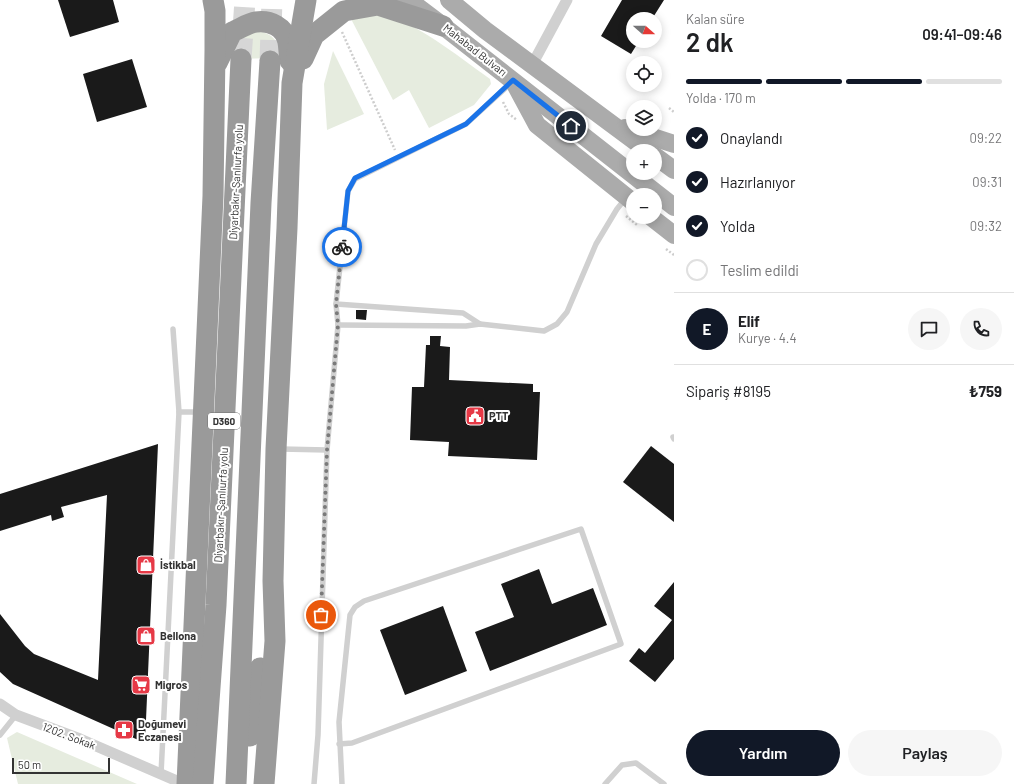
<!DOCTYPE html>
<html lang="tr">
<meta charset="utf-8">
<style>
:root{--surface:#fff;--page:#f6f6f6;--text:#202124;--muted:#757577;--line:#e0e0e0;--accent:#111827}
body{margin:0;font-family:Barlow,sans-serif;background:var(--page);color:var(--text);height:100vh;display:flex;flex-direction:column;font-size:15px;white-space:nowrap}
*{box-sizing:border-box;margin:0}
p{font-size:13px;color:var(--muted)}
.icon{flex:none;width:22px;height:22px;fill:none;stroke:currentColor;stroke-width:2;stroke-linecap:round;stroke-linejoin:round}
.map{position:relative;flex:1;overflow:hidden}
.drawer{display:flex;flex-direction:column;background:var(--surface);width:340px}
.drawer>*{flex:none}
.needle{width:26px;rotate:111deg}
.controls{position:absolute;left:626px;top:12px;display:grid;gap:8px}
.controls a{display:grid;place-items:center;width:36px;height:36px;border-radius:50%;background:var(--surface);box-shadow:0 2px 10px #0003;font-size:20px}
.scale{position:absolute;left:12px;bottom:10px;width:98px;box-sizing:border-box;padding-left:4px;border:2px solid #333;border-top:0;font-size:11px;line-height:14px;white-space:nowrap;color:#333;-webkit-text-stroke:3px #fff;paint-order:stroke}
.pin{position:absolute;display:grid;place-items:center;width:34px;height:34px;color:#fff;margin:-17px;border:2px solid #fff;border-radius:50%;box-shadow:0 1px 4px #0007}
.courier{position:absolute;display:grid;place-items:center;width:40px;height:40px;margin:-20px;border:3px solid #1a73e8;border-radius:50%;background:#fff;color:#222;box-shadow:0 1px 5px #0007}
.head em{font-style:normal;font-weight:600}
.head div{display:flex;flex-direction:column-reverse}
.head{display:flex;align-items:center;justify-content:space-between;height:68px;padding:0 12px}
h1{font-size:26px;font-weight:600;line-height:30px}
.bar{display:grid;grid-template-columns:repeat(4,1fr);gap:6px 4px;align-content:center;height:48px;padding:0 12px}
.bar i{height:5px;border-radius:3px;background:var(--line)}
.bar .current{background:var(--accent)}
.bar p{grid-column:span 4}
.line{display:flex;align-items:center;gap:10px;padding:0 12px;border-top:1px solid var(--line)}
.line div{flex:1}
.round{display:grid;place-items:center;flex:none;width:42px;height:42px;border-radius:21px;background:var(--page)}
ol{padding:0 12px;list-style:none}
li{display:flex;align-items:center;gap:12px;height:44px}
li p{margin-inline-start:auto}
li .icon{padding:4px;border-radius:50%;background:var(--accent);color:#fff;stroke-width:4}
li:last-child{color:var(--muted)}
li i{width:22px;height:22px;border:2px solid var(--line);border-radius:50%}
.primary-button{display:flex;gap:8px;margin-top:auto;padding:8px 12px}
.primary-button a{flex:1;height:46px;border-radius:24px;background:var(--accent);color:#fff;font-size:16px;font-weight:600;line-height:46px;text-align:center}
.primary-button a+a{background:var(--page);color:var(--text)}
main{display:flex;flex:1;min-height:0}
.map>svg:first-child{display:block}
</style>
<main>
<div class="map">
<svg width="674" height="784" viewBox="0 0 674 784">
<rect width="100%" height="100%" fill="#fff"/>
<g fill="#e6ecdf">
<path d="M376 10C418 24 454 53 490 79L491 84 474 105 429 128 409 90 393 100 349 15Z"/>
<path d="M256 30C275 35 277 40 283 58L233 59C237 41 239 36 256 30Z"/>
<path d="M333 51 364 114 327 130 324 84Z"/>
<path d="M17 732 137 784H18L7 738Z"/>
</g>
<g fill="#1a1a1a">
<path d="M58 0H113L119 22 70 37Z"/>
<path d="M622 0H664L652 19H633V41H639L631 54 601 36Z"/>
<path d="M132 59 147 107 97 122 83 74Z"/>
<path d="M356 310H367L366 320 356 319Z"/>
<path d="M430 336H441L440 346 450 347 449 380 533 384V392H540L537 460 448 456 449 442 410 440 412 387H424L426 345H430Z"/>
<path d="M158 444 145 743 13 684 0 672V614L25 646 34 654 98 680 107 495 61 507 64 517 52 521 51 515 0 531V494Z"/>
<path d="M651 446 674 464V522L623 482Z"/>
<path d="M539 569 552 604 593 588 607 625 490 671 475 632 514 617 501 584Z"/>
<path d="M674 582V659L655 682 629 661 639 648 645 653 672 620 654 606Z"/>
<path d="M443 606 467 671 405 695 380 630Z"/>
</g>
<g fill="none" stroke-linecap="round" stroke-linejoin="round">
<g stroke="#d6d6d6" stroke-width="21" stroke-dasharray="21 10" stroke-linecap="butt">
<path d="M241 59 245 0"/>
<path d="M270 61 272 0"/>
</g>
<g stroke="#cdcdcd" stroke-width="2.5" stroke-dasharray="2 2" stroke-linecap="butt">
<path d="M342 32 395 150"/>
<path d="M503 102 509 114 517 120"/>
<path d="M669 108 674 112"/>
<path d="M626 216 637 225"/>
<path d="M666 249 674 255"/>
</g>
<g stroke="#d0d0d0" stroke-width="5.5">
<path d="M336 304 463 313 480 324"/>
<path d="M338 325 466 326 480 324 544 331 557 324 567 312 596 244 617 209 625 199"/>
<path d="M179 412H201"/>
<path d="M673 437 674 439"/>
<path d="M281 449 327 450"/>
<path d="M0 735 16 715"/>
<path d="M339 744 352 743 621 644 581 529 364 601 355 607 350 615 339 722 342 784"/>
<path d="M161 774 179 412 173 329"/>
<path d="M314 784 318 735 327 450 338 325 336 304 348 191 355 179 466 124 511 83"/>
<path d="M605 784 622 765 636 763 664 784"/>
</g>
<g stroke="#d0d0d0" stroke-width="11">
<path d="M532 65 567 0"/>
<path d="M0 704 16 715 80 739 184 784"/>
</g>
<g stroke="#ababab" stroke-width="18">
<path d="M405 0 418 7 443 26 674 207"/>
<path d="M449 0 485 30 648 151"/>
<path d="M516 86 537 125 633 202"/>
<path d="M625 128 674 144"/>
<path d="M655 156 674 170"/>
<path d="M651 217 674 235"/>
</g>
<g stroke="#9a9a9a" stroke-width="21">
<path d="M303 59 314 35 344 11 378 5 443 26"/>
<path d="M217 63 232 32C240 29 248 23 256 22 270 20 285 27 288 42 289 48 289 54 290 61"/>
<path d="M250 736 260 668"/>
<path d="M187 784 213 196 215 50V11L213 0"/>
<path d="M203 784 216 605 241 59"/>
<path d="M236 784 261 203 270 61"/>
<path d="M264 784 275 641 273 581 276 449 287 228 292 83 306 0"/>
</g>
</g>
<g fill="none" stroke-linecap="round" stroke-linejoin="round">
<path stroke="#7a7a7a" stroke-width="4" stroke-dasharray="0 7.2" d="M321 615 327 450 338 325 336 304 342 247"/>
<path stroke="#1a73e8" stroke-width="5" d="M342 247 348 191 355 178 466 124 513 80 571 126"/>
</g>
<defs>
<symbol id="civic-square" viewBox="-11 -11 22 22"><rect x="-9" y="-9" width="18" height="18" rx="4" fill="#e63946" stroke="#fff"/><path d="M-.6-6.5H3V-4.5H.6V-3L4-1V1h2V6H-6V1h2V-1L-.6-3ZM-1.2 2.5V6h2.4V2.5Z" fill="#fff"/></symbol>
<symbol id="shop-square" viewBox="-11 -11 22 22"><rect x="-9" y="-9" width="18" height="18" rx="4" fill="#e63946" stroke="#fff"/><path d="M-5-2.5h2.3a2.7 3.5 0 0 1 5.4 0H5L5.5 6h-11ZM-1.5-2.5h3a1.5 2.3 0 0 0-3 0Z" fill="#fff"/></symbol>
<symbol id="supermarket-square" viewBox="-11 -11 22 22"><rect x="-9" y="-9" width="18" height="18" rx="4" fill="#e63946" stroke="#fff"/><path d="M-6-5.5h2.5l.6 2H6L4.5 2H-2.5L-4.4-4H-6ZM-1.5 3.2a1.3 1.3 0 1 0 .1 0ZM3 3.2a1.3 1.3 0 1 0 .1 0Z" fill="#fff"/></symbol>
<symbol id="pharmacy-square" viewBox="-11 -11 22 22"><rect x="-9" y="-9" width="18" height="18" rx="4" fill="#e63946" stroke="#fff"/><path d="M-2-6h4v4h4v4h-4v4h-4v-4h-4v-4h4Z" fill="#fff"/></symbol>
</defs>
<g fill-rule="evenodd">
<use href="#civic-square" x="464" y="405" width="22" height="22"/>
<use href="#shop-square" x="135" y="554" width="22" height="22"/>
<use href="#shop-square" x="135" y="625" width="22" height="22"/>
<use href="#supermarket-square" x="130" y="674" width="22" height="22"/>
<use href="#pharmacy-square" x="113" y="719" width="22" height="22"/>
</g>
<g text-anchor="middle" stroke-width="4" stroke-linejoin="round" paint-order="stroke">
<rect fill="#fff" stroke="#707070" stroke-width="1" x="208" y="413" width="32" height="16" rx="3"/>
<g font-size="10" font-weight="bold" fill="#333">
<text x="224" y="425">D360</text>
</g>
<g font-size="11" fill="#333" stroke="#fff">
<text transform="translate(475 50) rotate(38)" y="4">Mahabad Bulvarı</text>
<text transform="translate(236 182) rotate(-87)" y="4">Diyarbakır-Şanlıurfa yolu</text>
<text transform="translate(221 505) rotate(-87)" y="4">Diyarbakır-Şanlıurfa yolu</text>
<text transform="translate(69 736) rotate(21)" y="4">1202. Sokak</text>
</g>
<g font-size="11" font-weight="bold" fill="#333" stroke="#fff" text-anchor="start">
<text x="489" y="420">PTT</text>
<text x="160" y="569">İstikbal</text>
<text x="160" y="640">Bellona</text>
<text x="155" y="689">Migros</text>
<text x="138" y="728">Doğumevi<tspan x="138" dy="13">Eczanesi</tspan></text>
</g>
</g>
</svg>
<div class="controls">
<a><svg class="needle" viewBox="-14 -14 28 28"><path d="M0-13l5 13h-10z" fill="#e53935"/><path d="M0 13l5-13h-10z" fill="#757577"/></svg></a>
<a><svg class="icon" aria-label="locate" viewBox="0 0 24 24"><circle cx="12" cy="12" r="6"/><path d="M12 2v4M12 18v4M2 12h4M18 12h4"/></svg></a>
<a><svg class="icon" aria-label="layers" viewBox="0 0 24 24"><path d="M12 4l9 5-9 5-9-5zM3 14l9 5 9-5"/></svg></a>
<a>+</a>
<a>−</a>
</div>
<div class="scale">50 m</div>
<div class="pin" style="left:321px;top:615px;background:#ea580c"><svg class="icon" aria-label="bag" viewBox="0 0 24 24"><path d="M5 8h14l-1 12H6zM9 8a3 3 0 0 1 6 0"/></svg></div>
<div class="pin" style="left:571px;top:126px;background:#1f2937"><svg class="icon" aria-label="home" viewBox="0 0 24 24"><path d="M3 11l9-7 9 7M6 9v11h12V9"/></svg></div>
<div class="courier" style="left:342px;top:247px"><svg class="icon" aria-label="bike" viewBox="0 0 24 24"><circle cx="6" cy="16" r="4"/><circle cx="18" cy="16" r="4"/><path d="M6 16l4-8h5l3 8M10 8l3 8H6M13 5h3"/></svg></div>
</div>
<section class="drawer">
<div class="head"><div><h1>2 dk</h1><p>Kalan süre</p></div><em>09:41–09:46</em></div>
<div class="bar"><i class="current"></i><i class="current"></i><i class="current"></i><i></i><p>Yolda · 170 m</p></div>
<ol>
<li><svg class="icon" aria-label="check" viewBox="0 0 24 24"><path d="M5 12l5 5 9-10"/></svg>Onaylandı<p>09:22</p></li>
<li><svg class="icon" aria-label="check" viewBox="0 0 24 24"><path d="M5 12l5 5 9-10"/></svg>Hazırlanıyor<p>09:31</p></li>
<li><svg class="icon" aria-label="check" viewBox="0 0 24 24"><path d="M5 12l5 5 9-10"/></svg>Yolda<p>09:32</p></li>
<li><i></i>Teslim edildi</li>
</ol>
<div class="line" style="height:72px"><b class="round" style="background:var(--accent);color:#fff">E</b><div><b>Elif</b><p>Kurye · 4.4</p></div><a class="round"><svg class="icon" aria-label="chat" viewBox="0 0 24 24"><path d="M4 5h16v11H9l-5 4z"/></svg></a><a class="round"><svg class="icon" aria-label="phone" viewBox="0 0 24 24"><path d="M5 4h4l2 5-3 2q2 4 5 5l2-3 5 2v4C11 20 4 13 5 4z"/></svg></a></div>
<div class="line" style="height:52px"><div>Sipariş #8195</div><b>₺759</b></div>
<div class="primary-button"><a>Yardım</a><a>Paylaş</a></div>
</section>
</main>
